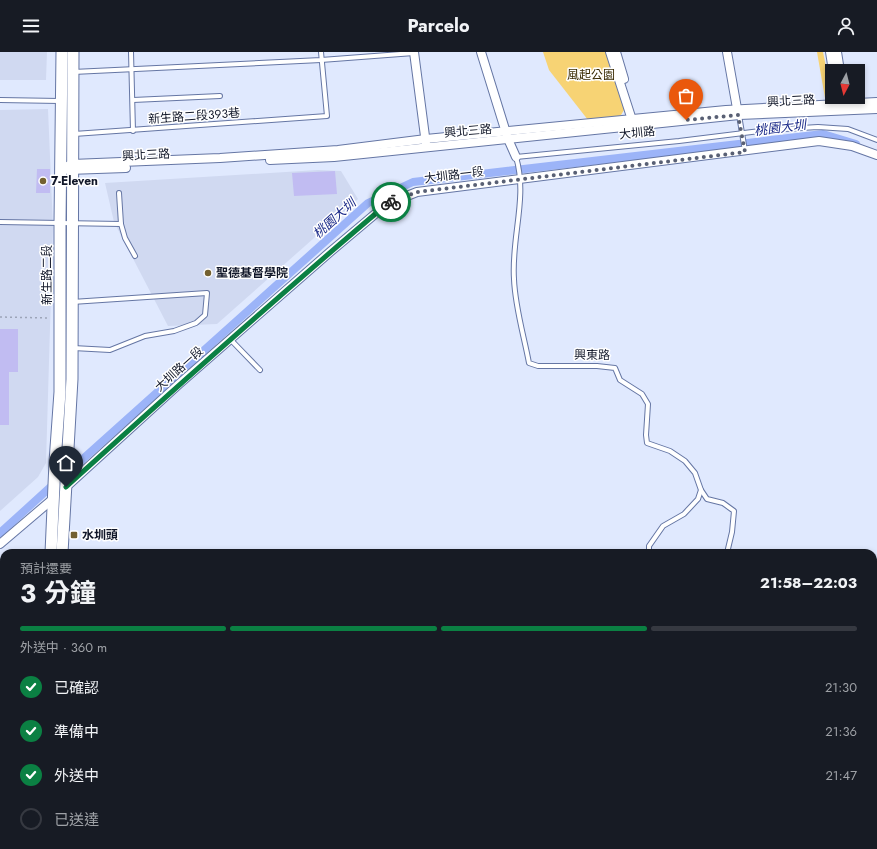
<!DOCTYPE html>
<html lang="zh-TW">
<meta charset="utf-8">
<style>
:root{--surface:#171b24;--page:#20242c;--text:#f1f3f6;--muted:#9ea1a6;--line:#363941;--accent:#0b8043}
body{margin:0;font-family:Jost,"Noto Sans TC",sans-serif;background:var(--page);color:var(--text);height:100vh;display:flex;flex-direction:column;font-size:15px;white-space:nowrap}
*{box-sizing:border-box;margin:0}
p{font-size:13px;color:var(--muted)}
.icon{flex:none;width:22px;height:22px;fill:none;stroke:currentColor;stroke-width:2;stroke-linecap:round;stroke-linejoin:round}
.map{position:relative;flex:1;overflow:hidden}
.side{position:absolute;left:0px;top:497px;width:877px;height:300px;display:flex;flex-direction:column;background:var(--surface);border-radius:12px 12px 0 0;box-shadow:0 2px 6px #0003}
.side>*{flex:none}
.needle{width:26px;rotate:187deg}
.buttons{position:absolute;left:825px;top:12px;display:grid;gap:8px}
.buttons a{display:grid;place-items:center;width:40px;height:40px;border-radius:0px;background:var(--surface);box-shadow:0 2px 6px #0003;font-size:20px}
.pin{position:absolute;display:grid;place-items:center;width:34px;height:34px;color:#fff;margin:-41px -17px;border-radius:50% 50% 50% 0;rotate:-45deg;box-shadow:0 0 4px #0007}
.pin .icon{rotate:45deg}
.courier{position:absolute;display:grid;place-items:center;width:40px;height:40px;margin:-20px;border:3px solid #0b8043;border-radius:50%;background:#fff;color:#222;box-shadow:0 1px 5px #0007}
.summary em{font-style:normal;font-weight:700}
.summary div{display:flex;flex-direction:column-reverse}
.summary{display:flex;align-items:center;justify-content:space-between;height:68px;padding:0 20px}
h1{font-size:26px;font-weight:700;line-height:30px}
.bar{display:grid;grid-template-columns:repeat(4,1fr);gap:6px 4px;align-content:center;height:48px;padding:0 20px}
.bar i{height:5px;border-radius:3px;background:var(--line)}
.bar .selected{background:var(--accent)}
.bar p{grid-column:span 4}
ol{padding:0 20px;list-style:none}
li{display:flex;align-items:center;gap:12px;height:44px}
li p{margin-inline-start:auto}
li .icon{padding:4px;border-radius:50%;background:var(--accent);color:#fff;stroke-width:4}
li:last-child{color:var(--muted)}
li i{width:22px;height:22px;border:2px solid var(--line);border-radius:50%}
header{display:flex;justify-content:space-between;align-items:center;height:52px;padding:0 20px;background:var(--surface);font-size:18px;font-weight:700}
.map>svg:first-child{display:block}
</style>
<header><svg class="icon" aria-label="menu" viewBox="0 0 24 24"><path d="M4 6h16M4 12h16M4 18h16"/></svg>Parcelo<svg class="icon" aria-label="person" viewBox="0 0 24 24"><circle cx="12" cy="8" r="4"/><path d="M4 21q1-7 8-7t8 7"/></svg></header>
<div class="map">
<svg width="877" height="797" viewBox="0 0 877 797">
<rect width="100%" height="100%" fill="#e0e9fe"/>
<g fill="#d0d9f1">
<path d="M0 0H47L46 28H0Z"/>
<path d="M48 57 53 175 46 411 38 425 0 459V58Z"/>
<path d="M318 118 341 119 358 147 217 272 168 274 114 170 105 131Z"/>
</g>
<g fill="#f7d374">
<path d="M543 0H606L624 58 621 63 617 65 588 68 549 18Z"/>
<path d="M817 0H823L831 39 829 45 825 46Z"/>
</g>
<path fill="#9cb4f8" d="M116 793H414L416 797H113Z"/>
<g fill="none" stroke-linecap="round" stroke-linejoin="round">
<g stroke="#9cb4f8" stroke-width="8">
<path d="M65 423 368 151 413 130 823 82 856 92"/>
<path d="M0 481 56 430"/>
</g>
</g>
<g fill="#c1bcf2">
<path d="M37 117H50V141H36Z"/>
<path d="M335 119 337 142 294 144 292 121Z"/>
<path d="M0 277H18V320H9V373H0Z"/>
</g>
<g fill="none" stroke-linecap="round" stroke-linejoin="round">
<defs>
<g id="lane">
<path d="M131 0 133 79"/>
<path d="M73 20 321 8 414 1"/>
<path d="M0 48 60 49"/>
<path d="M133 48 220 44"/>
<path d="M739 63 745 99"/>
<path d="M74 82 327 64 321 0"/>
<path d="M119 141 121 172"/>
<path d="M0 170 121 172 125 186 135 204"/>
<path d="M72 250 207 241 205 263 196 271 174 279 145 284 110 298 73 296"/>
<path d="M230 287 260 318"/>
<path d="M649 501V494L663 474 684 462 698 447 701 438"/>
<path d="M727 501 732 480 734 459 723 451 707 447 701 438 695 421 685 409 670 399 647 391 646 383 648 352 642 342 620 328 615 316 597 314H538L529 311C524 284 515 255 514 227 511 186 528 145 516 105L679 89 768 78 818 75 848 77 877 88"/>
<path d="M646 797 647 793"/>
</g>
<g id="street">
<path d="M414 0 426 92"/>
<path d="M481 0 508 87 516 105"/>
<path d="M610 0 633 71"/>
<path d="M616 0 624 27"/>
<path d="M727 0 738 62"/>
<path d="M830 0 833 19"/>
<path d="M837 0 840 19"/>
<path d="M270 108 334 105 739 63 877 57"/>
<path d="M61 117 72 112 220 106 338 98 426 87 726 58 877 50"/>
<path d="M68 118 126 116"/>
<path d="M66 435 179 332 330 200 387 152 417 140 819 89 852 94 877 103"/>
<path d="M0 492 54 446"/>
</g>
<g id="secondary">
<path d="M51 501 55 410 60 340V171L62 0"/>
<path d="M62 501 72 327 73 0"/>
<path d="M44 797V793"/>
<path d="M54 797V793"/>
</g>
</defs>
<use href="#lane" stroke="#6576a4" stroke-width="6"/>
<use href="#street" stroke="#6576a4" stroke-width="10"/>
<use href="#secondary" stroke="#6576a4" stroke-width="13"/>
<g stroke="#9ca4b8" stroke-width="1.5" stroke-dasharray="2 3" stroke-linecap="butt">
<path d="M0 265 50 266"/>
<path d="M873 614 877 605"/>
<path d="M873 789 877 785"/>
<path d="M774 797 775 793"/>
<path d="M864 797 868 793"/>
</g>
<use href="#lane" stroke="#fff" stroke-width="4"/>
<use href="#street" stroke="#fff" stroke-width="8"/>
<use href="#secondary" stroke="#fff" stroke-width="11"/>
</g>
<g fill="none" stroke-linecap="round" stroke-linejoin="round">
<path stroke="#596074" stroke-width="4" stroke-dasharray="0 7.2" d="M391 150 417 140 745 100 738 63 686 68"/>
<path stroke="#0b8043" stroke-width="5" d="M66 435C172 339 278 244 387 152L391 150"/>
</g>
<g fill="#746130" stroke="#fff" stroke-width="1.5">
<circle cx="43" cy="129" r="4"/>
<circle cx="208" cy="221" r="4"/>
<rect x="70" y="479" width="8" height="8" rx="2"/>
</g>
<g text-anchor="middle" stroke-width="3" stroke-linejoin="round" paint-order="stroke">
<g font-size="12" fill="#392a00" stroke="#fff">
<text x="591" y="27">風起公園</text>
</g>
<g font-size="12" fill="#111729" stroke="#fff">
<text transform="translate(791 49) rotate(-3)" y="4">興北三路</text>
<text transform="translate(194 64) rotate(-4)" y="4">新生路二段393巷</text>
<text transform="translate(468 79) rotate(-5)" y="4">興北三路</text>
<text transform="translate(637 81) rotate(-6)" y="4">大圳路</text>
<text transform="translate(146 103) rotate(-3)" y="4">興北三路</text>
<text transform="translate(454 123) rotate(-7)" y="4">大圳路一段</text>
<text transform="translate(47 223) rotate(-90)" y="4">新生路二段</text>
<text transform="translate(592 303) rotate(1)" y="4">興東路</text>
<text transform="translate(179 317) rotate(-42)" y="4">大圳路一段</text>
</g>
<g font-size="12" font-weight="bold" fill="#111729" stroke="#fff" text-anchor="start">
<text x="51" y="133">7-Eleven</text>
<text x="216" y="225">聖德基督學院</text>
<text x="82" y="487">水圳頭</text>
</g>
<g font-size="13" font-style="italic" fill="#1b2a89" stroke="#fff">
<text transform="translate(780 75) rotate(-7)" y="5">桃園大圳</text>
<text transform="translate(334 166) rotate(-42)" y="5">桃園大圳</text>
</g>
</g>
</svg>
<div class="buttons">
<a><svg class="needle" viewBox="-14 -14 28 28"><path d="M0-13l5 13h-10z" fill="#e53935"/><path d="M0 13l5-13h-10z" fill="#9ea1a6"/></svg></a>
</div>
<div class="pin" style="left:686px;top:68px;background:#ea580c"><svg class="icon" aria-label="bag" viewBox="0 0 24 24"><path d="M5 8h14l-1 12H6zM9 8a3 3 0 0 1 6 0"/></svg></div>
<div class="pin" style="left:66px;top:435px;background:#1f2937"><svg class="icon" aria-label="home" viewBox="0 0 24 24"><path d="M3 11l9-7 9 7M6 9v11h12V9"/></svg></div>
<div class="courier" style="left:391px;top:150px"><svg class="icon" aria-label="bike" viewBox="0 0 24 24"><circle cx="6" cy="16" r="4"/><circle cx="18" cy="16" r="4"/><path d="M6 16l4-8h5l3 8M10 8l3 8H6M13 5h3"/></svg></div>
<section class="side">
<div class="summary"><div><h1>3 分鐘</h1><p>預計還要</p></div><em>21:58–22:03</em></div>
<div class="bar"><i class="selected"></i><i class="selected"></i><i class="selected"></i><i></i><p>外送中 · 360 m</p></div>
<ol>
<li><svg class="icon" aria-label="check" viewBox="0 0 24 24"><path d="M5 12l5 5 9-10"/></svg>已確認<p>21:30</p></li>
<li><svg class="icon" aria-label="check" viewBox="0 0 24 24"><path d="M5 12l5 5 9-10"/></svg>準備中<p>21:36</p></li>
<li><svg class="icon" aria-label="check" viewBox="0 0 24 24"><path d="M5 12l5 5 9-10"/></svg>外送中<p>21:47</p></li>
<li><i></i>已送達</li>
</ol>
</section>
</div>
